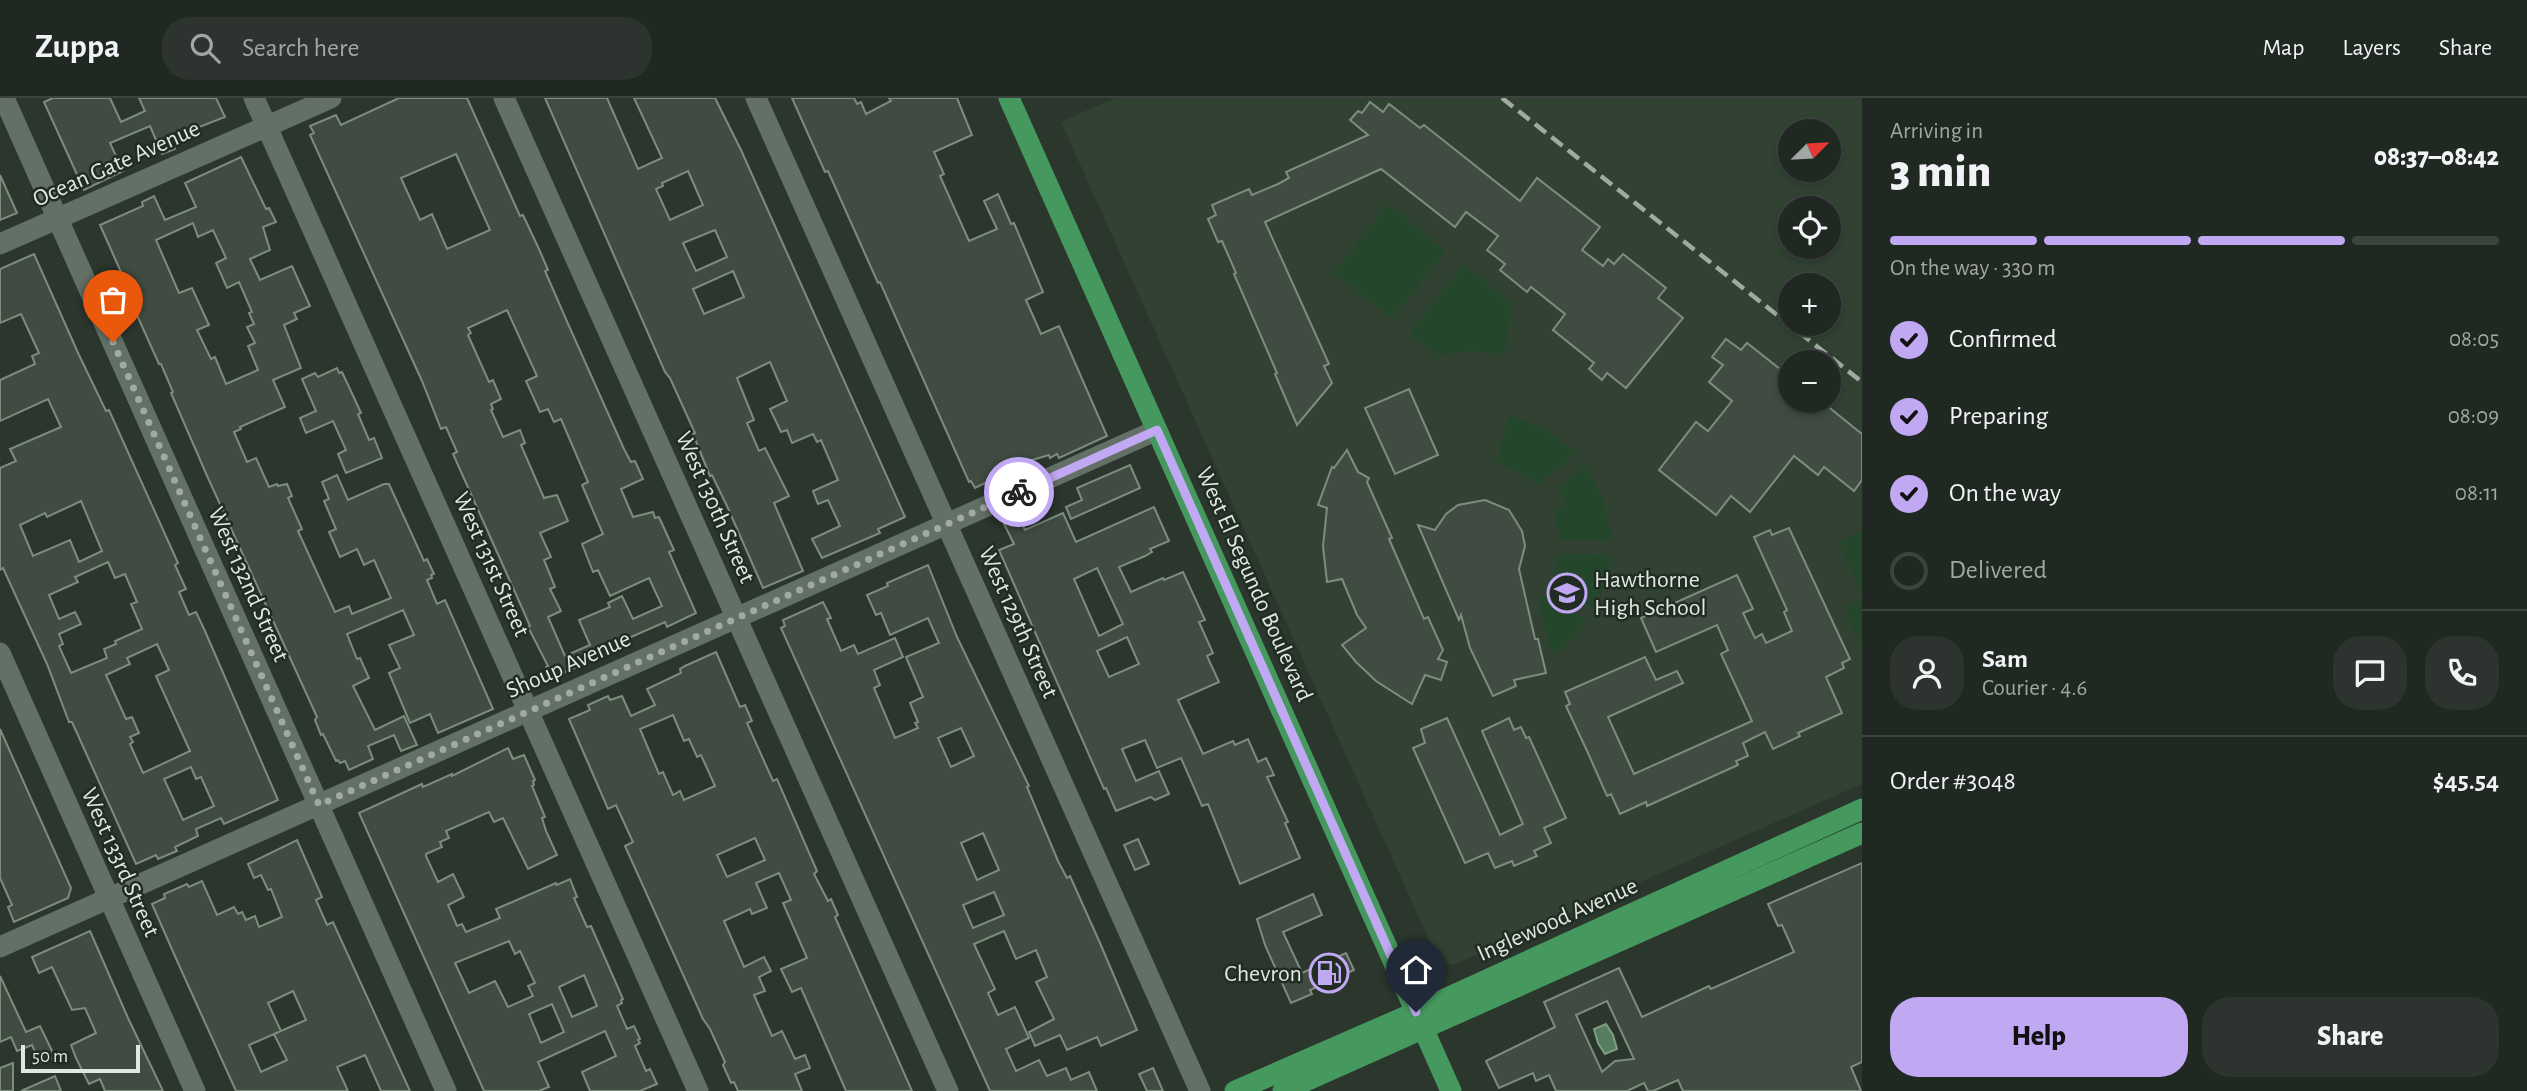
<!DOCTYPE html>
<meta charset="utf-8">
<style>
:root{--surface:#202822;--page:#2d342f;--text:#f1f3f6;--muted:#a2a6a5;--line:#3d4440;--accent:#c1a8f3}
body{margin:0;font-family:"Alegreya Sans",sans-serif;background:var(--page);color:var(--text);height:100vh;display:flex;flex-direction:column;font-size:26px;white-space:nowrap}
*{box-sizing:border-box;margin:0}
p{font-size:23px;color:var(--muted)}
.icon{flex:none;width:38px;height:38px;fill:none;stroke:currentColor;stroke-width:2;stroke-linecap:round;stroke-linejoin:round}
.map{position:relative;flex:1;overflow:hidden}
.details{display:flex;flex-direction:column;background:var(--surface);width:665px}
.details>*{flex:none}
.needle{width:46px;rotate:66deg}
.controls{position:absolute;left:1778px;top:21px;display:grid;gap:14px}
.controls a{display:grid;place-items:center;width:63px;height:63px;border-radius:50%;background:var(--surface);box-shadow:0 4px 10px #0003,0 0 0 2px var(--line);font-size:35px}
.scale{position:absolute;left:21px;bottom:18px;width:119px;box-sizing:border-box;padding-left:7px;border:4px solid #e0e8e1;border-top:0;font-size:19px;line-height:24px;white-space:nowrap;color:#e0e8e1;-webkit-text-stroke:5px #212c23;paint-order:stroke}
.pin{position:absolute;display:grid;place-items:center;width:60px;height:60px;color:#fff;margin:-72px -30px;border-radius:50% 50% 50% 0;rotate:-45deg;box-shadow:0 0 7px #0007}
.pin .icon{rotate:45deg}
.courier{position:absolute;display:grid;place-items:center;width:70px;height:70px;margin:-35px;border:5px solid #c1a8f3;border-radius:50%;background:#fff;color:#222;box-shadow:0 2px 9px #0007}
.overview em{font-style:normal;font-weight:800}
.overview div{display:flex;flex-direction:column-reverse}
.overview{display:flex;align-items:center;justify-content:space-between;height:119px;padding:0 28px}
h1{font-size:46px;font-weight:800;line-height:52px}
.bar{display:grid;grid-template-columns:repeat(4,1fr);gap:10px 7px;align-content:center;height:84px;padding:0 28px}
.bar i{height:9px;border-radius:5px;background:var(--line)}
.bar .on{background:var(--accent)}
.bar p{grid-column:span 4}
.line{display:flex;align-items:center;gap:18px;padding:0 28px;border-top:2px solid var(--line)}
.line div{flex:1}
.round{display:grid;place-items:center;flex:none;width:74px;height:74px;border-radius:28px;background:var(--page)}
ol{padding:0 28px;list-style:none}
li{display:flex;align-items:center;gap:21px;height:77px}
li p{margin-inline-start:auto}
li .icon{padding:7px;border-radius:50%;background:var(--accent);color:#111;stroke-width:4}
li:last-child{color:var(--muted)}
li i{width:38px;height:38px;border:4px solid var(--line);border-radius:50%}
.primary-button{display:flex;gap:14px;margin-top:auto;padding:14px 28px}
.primary-button a{flex:1;height:80px;border-radius:28px;background:var(--accent);color:#111;font-size:28px;font-weight:800;line-height:80px;text-align:center}
.primary-button a+a{background:var(--page);color:var(--text)}
header{display:flex;align-items:center;gap:42px;box-sizing:border-box;height:98px;padding:0 35px;background:var(--surface);border-bottom:2px solid var(--line)}
header strong{font-size:33px}
nav{display:flex;gap:38px;margin-inline-start:auto;font-size:24px}
.search{width:490px;height:63px;background:var(--page);display:flex;align-items:center;gap:18px;box-sizing:border-box;padding:0 24px;border-radius:28px;color:var(--muted);font-size:26px}
main{display:flex;flex:1;min-height:0}
.map>svg:first-child{display:block}
</style>
<header>
<strong>Zuppa</strong>
<div class="search"><svg class="icon" aria-label="search" viewBox="0 0 24 24"><circle cx="10" cy="10" r="6"/><path d="M15 15l6 6"/></svg>Search here</div>
<nav><a>Map</a><a>Layers</a><a>Share</a></nav>
</header>
<main>
<div class="map">
<svg width="1862" height="993" viewBox="0 0 1862 993">
<rect width="100%" height="100%" fill="#2b362d"/>
<path fill="#314233" fill-rule="evenodd" d="M1115 0H1862V686L1453 867 1438 862 1061 24ZM1790 33H1829V72H1790ZM1790 110H1829V149H1790ZM1790 187H1829V226H1790ZM1790 264H1829V303H1790Z"/>
<g fill="#24472b">
<path d="M1388 106 1446 153 1392 221 1334 175Z"/>
<path d="M1463 167 1512 205 1504 256 1470 253 1438 258 1409 235Z"/>
<path d="M1509 317 1545 331 1576 355 1537 388 1524 377 1497 365Z"/>
<path d="M1585 367 1604 403 1612 442 1560 441 1554 413 1567 406 1558 390Z"/>
<path d="M1862 433V494L1839 443Z"/>
<path d="M1560 456 1611 457 1606 485 1594 511 1552 484Z"/>
<path d="M1543 496 1587 523 1570 543 1552 557 1538 502Z"/>
<path d="M1862 503V548L1845 511Z"/>
</g>
<path fill="#567d5d" stroke="#7f9d85" stroke-width="2" d="M1606 926 1613 937 1617 951 1605 956 1598 945 1594 931Z"/>
<g fill="#404c42" stroke="#7e8c80" stroke-width="2" fill-rule="evenodd">
<path d="M53 0H110L121 24 145 13 139 0H216L225 19 171 40 175 51 162 56 150 28 110 45 123 73 84 92 44 4Z"/>
<path d="M399 0H467L520 118 523 117 539 151 548 172 545 173 569 228 624 351 631 364 635 363 643 381 621 391 633 419 653 414 655 420 659 419 674 452 669 454 696 515 667 529 665 524 622 543 592 559 593 561 551 581 546 569 548 568 528 529 530 528 523 512 453 356 457 354 446 329 441 331 422 283 310 37 314 35 310 28 336 17 341 27ZM456 56 490 132 447 151 432 116 420 122 401 80ZM507 212 537 278 526 283 540 314 548 311 554 324 561 321 588 384 582 387 603 436 582 446 593 474 598 472 610 498 649 480 662 508 633 521 622 498 608 505 610 509 579 522 590 547 565 558 548 519 561 513 550 491 555 489 544 462 551 459 540 435 568 423 557 397 544 400 521 347 525 345 520 332 503 339 491 312 493 311 491 306 501 301 493 282 489 284 468 237 471 235 468 230Z"/>
<path d="M545 0H607L638 71 662 60 634 0H715L741 52 905 419 878 431 880 435 822 460 812 441 840 428 828 402 818 406 813 393 838 382 821 342 817 344 813 336 792 345 787 332 781 334 770 311 787 303 770 264 737 280 754 322 747 325 759 353 765 350 789 398 774 405 803 473 763 490 727 408 712 377 710 378 693 336 695 335 670 280 665 274ZM688 73 703 107 670 122 656 91 663 88 662 85ZM715 132 727 159 696 173 683 145ZM733 173 744 199 704 216 693 191Z"/>
<path d="M792 0H854L857 6 861 4 866 16 891 3 889 0H957L972 37 934 54 944 76 940 78 969 143 997 131 984 103 998 96 1011 126 1014 125 1043 194 1026 202 1041 236 1059 228 1107 338 1059 360 1057 356 1050 360 1049 357 1029 363 975 390 971 383 969 384 880 184 878 185 828 73 825 74Z"/>
<path d="M1370 4 1383 14 1389 6 1420 30 1424 27 1520 103 1537 80 1600 129 1582 152 1603 168 1608 161 1614 166 1623 156 1666 190 1658 200 1683 220 1626 290 1607 275 1602 282 1589 271 1594 265 1553 232 1565 216 1531 189 1527 194 1500 172 1505 166 1487 152 1498 138 1466 114 1455 129 1381 71 1265 124 1329 266 1324 268 1332 285 1297 327 1275 276 1277 275 1234 176 1236 175 1222 143 1218 144 1208 121 1216 117 1212 107 1249 91 1252 97 1278 86 1289 80 1286 74 1368 37 1350 22 1358 13 1362 15Z"/>
<path d="M241 59 266 111 269 110 276 124 263 129 270 152 250 161 260 182 292 168 310 208 294 215 297 221 284 227 301 270 273 282 285 309 240 329 241 331 234 334 247 364 256 360 269 389 277 386 278 388 287 386 292 398 288 400 302 431 298 433 335 514 349 508 352 516 391 500 374 462 364 467 357 451 340 459 329 434 336 431 324 403 329 401 322 384 337 377 348 402 384 386H389L424 463 427 461 434 476 431 477 432 480 427 482 437 506 445 502 493 611 438 635 430 616 410 625 389 575 400 570 389 547 414 537 403 512 347 536 357 561 360 560 369 580 353 588 375 632 404 618 417 647 401 653 394 637 368 648 373 661 349 672 345 663 340 665 338 662 336 663 323 636 321 637 315 622 317 619 208 380 171 295 173 294 161 266H159L122 184 125 183 100 127 143 108 142 104 154 98 165 122 196 109 185 85ZM193 125 198 139 213 132 226 160 216 165 227 190 239 184 252 214 249 215 254 226 247 229 255 245 248 248 258 272 226 286 215 259 211 261 197 232 209 227 192 190 179 195 156 142Z"/>
<path d="M0 77 17 115 0 122Z"/>
<path d="M34 156 79 257 106 313 109 312 178 465 175 467 186 491 179 494 189 517 196 514 205 533 278 702 224 726 221 720 196 731 198 738 175 749 177 753 158 761 156 757 136 766 72 624H69L47 566 3 470 0 472V370L16 363 10 351 61 329 48 301 0 323V282L35 266 32 258 39 255 21 216 0 225V171ZM81 403 102 453 79 464 70 442 33 458 20 427 45 415 47 419ZM108 464 115 480 125 476 137 504 131 506 142 531 115 543 116 546 104 551 107 560 71 575 59 548 63 546 59 536 81 526 75 514 59 521 49 497 78 484 75 479ZM157 546 169 572 156 578 190 653 143 675 130 646 133 644 130 639 139 635 132 619 126 621 106 577 130 566 127 560ZM191 669 196 681 201 679 214 708 183 722 164 681Z"/>
<path d="M1726 241 1741 252 1747 245 1790 279V303H1821L1862 336V382L1854 393 1824 369 1818 377 1794 358 1750 414 1731 398 1716 417 1659 372 1696 324 1708 333 1732 303 1709 284 1723 267 1712 259Z"/>
<path d="M337 270 339 275 342 274 356 304 361 315 358 316 369 342 374 340 382 360 346 375 338 356 346 352 333 323 306 335 300 320 316 313 302 281 315 275 318 279Z"/>
<path d="M1409 291 1438 357 1395 376 1365 310Z"/>
<path d="M1347 352 1358 374 1369 380 1367 384 1392 440 1389 441 1424 521 1428 519 1443 552 1438 561 1447 564 1441 582 1425 577 1412 606 1376 583 1356 564 1342 547 1366 530 1357 517 1342 481 1327 484 1323 448 1327 410 1318 407 1332 369 1334 370Z"/>
<path d="M1130 367 1140 390 1071 421 1066 409 1082 402 1077 390Z"/>
<path d="M1485 402 1509 412 1522 433 1525 448 1519 471 1535 541H1538L1546 575 1514 582 1516 588 1493 598 1470 550 1461 517 1459 522 1418 427 1435 432 1446 416 1458 407Z"/>
<path d="M1154 409 1169 443 1150 451 1152 454 1145 458 1119 469 1131 494 1163 480 1164 482 1183 474 1205 522 1199 524 1213 555 1207 558 1219 584 1178 602 1203 656 1233 643 1235 647 1248 641 1258 664 1266 660 1274 677 1267 679 1288 724 1285 725 1300 760 1240 786 1208 706 1202 708 1181 660 1157 670 1145 642 1122 651 1136 683 1159 673 1169 696 1155 702 1151 699 1116 713 1106 690 1104 691 999 452 1014 446 1004 426 1019 419 1025 432 1063 415 1076 444ZM1097 470 1123 526 1099 538 1074 481ZM1127 539 1139 566 1109 579 1097 553Z"/>
<path d="M1789 430 1850 561 1842 565 1844 570 1826 579 1842 615 1798 635 1800 638 1773 651 1765 634 1743 645 1748 658 1736 663 1738 667 1647 708 1646 704 1620 716 1611 696 1607 698 1588 655 1566 608 1570 606 1565 594 1645 559 1656 582 1677 573 1683 585 1608 619 1634 676 1752 623 1721 556 1728 552 1717 527 1656 554 1641 520 1737 477 1753 511 1743 515 1755 540 1762 536 1766 545 1792 533 1784 514 1787 512 1754 439 1770 432 1772 437Z"/>
<path d="M928 467 957 539 1029 688 1027 689 1058 763 1067 780 1070 778 1100 845 1137 932 1101 948 1097 939 1067 952 1060 937 1035 948 1029 934 1054 921 1036 884 1047 879 1036 852 1016 861 1004 833 974 846 995 891 988 895 998 917 1015 909 1029 940 1006 951 1016 973 1039 962 1047 978 1066 970 1071 982 1089 974 1097 993H990L781 530 785 528 783 522 823 504 831 520 827 521 841 553 854 547 858 556 895 540 903 559 874 572 880 587 874 590 895 640 918 630 915 625 918 624 910 605 923 599 906 559 939 545 928 520 890 537 881 515 876 517 867 497 888 488 887 485ZM961 630 974 658 951 669 938 640ZM983 735 999 772 977 782 961 745ZM994 794 1004 817 973 830 963 807Z"/>
<path d="M716 554 740 609 745 607 752 623 747 625 773 683 777 681 817 773 814 776 828 803 831 801 838 817 835 819 912 993H846L801 890 792 894 781 871 807 860 783 805 791 802 779 775 756 785 767 810 752 816 750 811 724 823 744 869 764 859 771 873 759 879 765 893 754 897 772 938 782 933 795 961 805 957 810 970 795 976 802 993H738L734 984 731 985 723 967 725 964 710 931 703 921 625 748 633 744 616 707 608 711 569 621 590 612 588 607 608 598 610 602 622 598 631 618 655 607 647 591 681 575 680 571 685 568ZM673 617 684 643 689 641 697 659 701 657 715 688 684 702 680 693 673 697 663 674 659 676 640 631ZM755 740 765 762 727 779 717 757Z"/>
<path d="M1447 620 1500 737 1523 726 1482 633 1509 620 1514 632 1521 629 1526 640 1529 639 1566 720 1544 730 1551 745 1534 753 1537 758 1514 768 1512 763 1495 770 1488 755 1465 765 1413 650 1425 645 1421 631Z"/>
<path d="M0 631 71 790 68 800 14 824 8 809 12 807 0 780Z"/>
<path d="M508 650 513 661 524 657 535 682 533 683 534 687 532 688 545 719 542 720 546 733 557 757 528 771 503 720 494 724 489 714 446 733 449 740 440 744 442 749 426 756V758L438 784 453 776 464 799 448 807 457 828 462 826 466 834 500 820 496 811 556 785 557 787 570 781 577 799 574 800 587 829 591 828 623 901 621 902 622 905 617 908 627 931 634 928 640 941 638 942 640 945 635 948 646 973 650 971 657 986 640 993H590L582 974 616 958 605 933 538 964 549 989 539 993H484L359 715 422 686 423 689 452 676V678ZM509 843 515 856 520 853 535 885 528 888 533 898 508 909 495 883 469 895 455 865ZM584 877 597 908 572 919 559 889ZM552 906 564 934 541 945 529 916Z"/>
<path d="M1138 741 1149 766 1135 772 1124 747Z"/>
<path d="M297 742 322 799 316 802 327 827 333 824 410 993H381L365 957 337 969 348 993H236L178 865 152 806 165 800 164 796 187 786 189 789 202 783 217 817 234 809 238 816 242 814 246 822 255 818 259 829 282 819 271 791 268 792 261 777 254 780 248 766ZM293 893 306 922 274 936 287 962 261 974 249 947 281 933 268 905Z"/>
<path d="M1862 765V964L1851 969 1861 993H1683L1678 982 1653 993H1648L1644 985 1627 993H1556L1549 977 1536 983 1533 975 1499 990 1486 963 1555 929 1544 904 1619 870 1642 919 1709 888 1711 891 1794 854 1782 827 1778 828 1768 806ZM1607 903 1634 961 1615 963 1602 974 1576 917Z"/>
<path d="M1313 796 1322 817 1283 834 1302 875 1346 855 1354 872 1310 892 1312 896 1291 905 1265 847 1257 821Z"/>
<path d="M90 833 128 920 163 993H105L100 981 89 986 76 960 71 947 96 935 85 910 72 912 52 869 39 875 32 859Z"/>
<path d="M0 878 26 934 40 928 55 959 40 965 32 947 17 953 11 939 0 944Z"/>
<path d="M13 965V993H0V970Z"/>
<path d="M1153 970 1163 993H1147L1139 976Z"/>
<path d="M55 978 61 993H21Z"/>
</g>
<g fill="none" stroke-linecap="round" stroke-linejoin="round">
<g stroke="#637065" stroke-width="21">
<path d="M4 0 446 993"/>
<path d="M254 0 698 993"/>
<path d="M504 0 948 993"/>
<path d="M756 0 1200 993"/>
<path d="M0 146 331 0"/>
<path d="M0 555 195 993"/>
<path d="M0 849 1157 332"/>
</g>
<g stroke="#45985e" stroke-width="21">
<path d="M1009 0 1451 993"/>
<path d="M1235 993 1416 914 1862 711"/>
<path d="M1283 993 1862 735"/>
</g>
<path stroke="#a1aaa2" stroke-width="4.5" stroke-dasharray="14 7" stroke-linecap="butt" d="M1502 0 1862 284"/>
</g>
<g fill="none" stroke-linecap="round" stroke-linejoin="round">
<path stroke="#a1aaa2" stroke-width="7" stroke-dasharray="0 12.6" d="M113 244 319 707 1019 394"/>
<path stroke="#c1a8f3" stroke-width="9" d="M1019 394 1157 332 1416 914"/>
</g>
<defs>
<symbol id="school-ring" viewBox="-11 -11 22 22"><circle r="9.5" fill="#212c23" stroke="#c1a8f3" stroke-width="1.5"/><path d="M0-5L7-2L0 1L-7-2ZM-4 1L0 2.5L4 1V4Q0 6-4 4Z" fill="#c1a8f3"/></symbol>
<symbol id="fuel-ring" viewBox="-11 -11 22 22"><circle r="9.5" fill="#212c23" stroke="#c1a8f3" stroke-width="1.5"/><path d="M-5.5-6h7V0h2V4h1.3V-2.5L3-4.5l.8-.8L6-3V5H2.5V1h-1V6h-7ZM-4.2-4.7v3.2H.2V-4.7Z" fill="#c1a8f3"/></symbol>
</defs>
<g fill-rule="evenodd">
<use href="#school-ring" x="1545" y="473" width="44" height="44"/>
<use href="#fuel-ring" x="1307" y="853" width="44" height="44"/>
</g>
<g text-anchor="middle" stroke-width="5" stroke-linejoin="round" paint-order="stroke">
<g font-size="24" fill="#e0e8e1" stroke="#212c23">
<text transform="translate(116 65) rotate(-24)" y="8">Ocean Gate Avenue</text>
<text transform="translate(716 409) rotate(66)" y="8">West 130th Street</text>
<text transform="translate(492 466) rotate(66)" y="8">West 131st Street</text>
<text transform="translate(249 486) rotate(66)" y="8">West 132nd Street</text>
<text transform="translate(1255 486) rotate(66)" y="8">West El Segundo Boulevard</text>
<text transform="translate(1019 524) rotate(66)" y="8">West 129th Street</text>
<text transform="translate(568 566) rotate(-24)" y="8">Shoup Avenue</text>
<text transform="translate(121 764) rotate(66)" y="8">West 133rd Street</text>
<text transform="translate(1557 821) rotate(-24)" y="8">Inglewood Avenue</text>
</g>
<g font-size="24" fill="#e0e8e1" stroke="#212c23" text-anchor="start">
<text x="1594" y="489">Hawthorne<tspan x="1594" dy="28">High School</tspan></text>
<text x="1302" y="883" text-anchor="end">Chevron</text>
</g>
</g>
</svg>
<div class="controls">
<a><svg class="needle" viewBox="-14 -14 28 28"><path d="M0-13l5 13h-10z" fill="#e53935"/><path d="M0 13l5-13h-10z" fill="#a2a6a5"/></svg></a>
<a><svg class="icon" aria-label="locate" viewBox="0 0 24 24"><circle cx="12" cy="12" r="6"/><path d="M12 2v4M12 18v4M2 12h4M18 12h4"/></svg></a>
<a>+</a>
<a>−</a>
</div>
<div class="scale">50 m</div>
<div class="pin" style="left:113px;top:244px;background:#ea580c"><svg class="icon" aria-label="bag" viewBox="0 0 24 24"><path d="M5 8h14l-1 12H6zM9 8a3 3 0 0 1 6 0"/></svg></div>
<div class="pin" style="left:1416px;top:914px;background:#1f2937"><svg class="icon" aria-label="home" viewBox="0 0 24 24"><path d="M3 11l9-7 9 7M6 9v11h12V9"/></svg></div>
<div class="courier" style="left:1019px;top:394px"><svg class="icon" aria-label="bike" viewBox="0 0 24 24"><circle cx="6" cy="16" r="4"/><circle cx="18" cy="16" r="4"/><path d="M6 16l4-8h5l3 8M10 8l3 8H6M13 5h3"/></svg></div>
</div>
<section class="details">
<div class="overview"><div><h1>3 min</h1><p>Arriving in</p></div><em>08:37–08:42</em></div>
<div class="bar"><i class="on"></i><i class="on"></i><i class="on"></i><i></i><p>On the way · 330 m</p></div>
<ol>
<li><svg class="icon" aria-label="check" viewBox="0 0 24 24"><path d="M5 12l5 5 9-10"/></svg>Confirmed<p>08:05</p></li>
<li><svg class="icon" aria-label="check" viewBox="0 0 24 24"><path d="M5 12l5 5 9-10"/></svg>Preparing<p>08:09</p></li>
<li><svg class="icon" aria-label="check" viewBox="0 0 24 24"><path d="M5 12l5 5 9-10"/></svg>On the way<p>08:11</p></li>
<li><i></i>Delivered</li>
</ol>
<div class="line" style="height:126px"><a class="round"><svg class="icon" aria-label="person" viewBox="0 0 24 24"><circle cx="12" cy="8" r="4"/><path d="M4 21q1-7 8-7t8 7"/></svg></a><div><b>Sam</b><p>Courier · 4.6</p></div><a class="round"><svg class="icon" aria-label="chat" viewBox="0 0 24 24"><path d="M4 5h16v11H9l-5 4z"/></svg></a><a class="round"><svg class="icon" aria-label="phone" viewBox="0 0 24 24"><path d="M5 4h4l2 5-3 2q2 4 5 5l2-3 5 2v4C11 20 4 13 5 4z"/></svg></a></div>
<div class="line" style="height:91px"><div>Order #3048</div><b>$45.54</b></div>
<div class="primary-button"><a>Help</a><a>Share</a></div>
</section>
</main>
